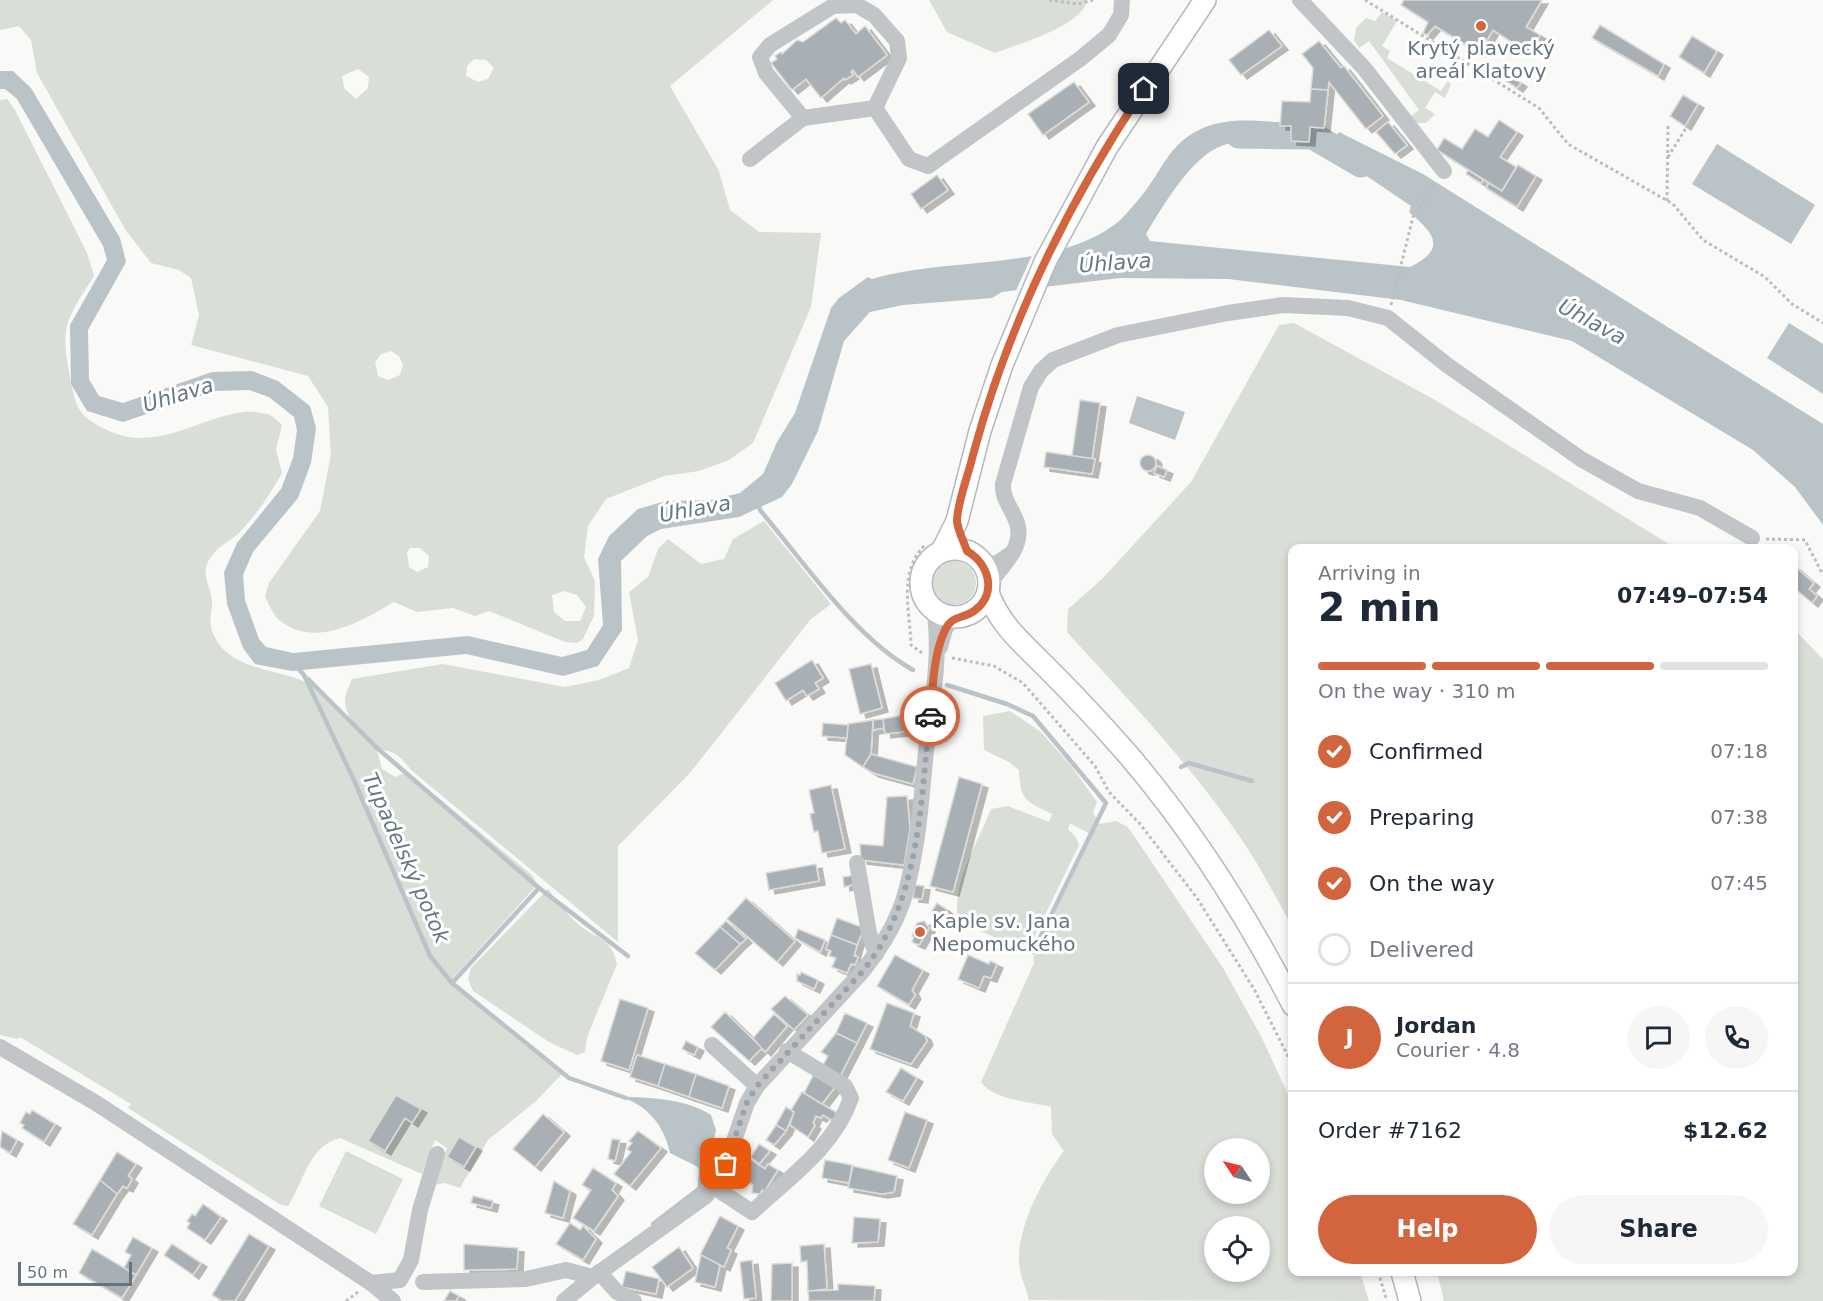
<!DOCTYPE html>
<meta charset="utf-8">
<style>
:root{--surface:#fff;--page:#f6f6f7;--text:#1f2937;--muted:#747a83;--line:#e0e1e3;--accent:#d2653e}
body{margin:0;font-family:"DejaVu Sans",sans-serif;background:var(--page);color:var(--text);height:100vh;display:flex;flex-direction:column;font-size:22px;white-space:nowrap}
*{box-sizing:border-box;margin:0}
p{font-size:20px;color:var(--muted)}
.icon{flex:none;width:33px;height:33px;fill:none;stroke:currentColor;stroke-width:2;stroke-linecap:round;stroke-linejoin:round}
.map{position:relative;flex:1;overflow:hidden}
.panel{position:absolute;left:1288px;top:544px;width:510px;height:732px;display:flex;flex-direction:column;background:var(--surface);border-radius:12px;box-shadow:0 3px 9px #0003}
.panel>*{flex:none}
.needle{width:39px;rotate:305deg}
.tools{position:absolute;left:1204px;top:1138px;display:grid;gap:12px}
.tools a{display:grid;place-items:center;width:66px;height:66px;border-radius:50%;background:var(--surface);box-shadow:0 3px 9px #0003;font-size:30px}
.scale{position:absolute;left:18px;bottom:15px;width:114px;box-sizing:border-box;padding-left:6px;border:3px solid #66747f;border-top:0;font-size:16px;line-height:21px;white-space:nowrap;color:#66747f;-webkit-text-stroke:4px #fff;paint-order:stroke}
.pin{position:absolute;display:grid;place-items:center;width:51px;height:51px;color:#fff;margin:-26px;border-radius:12px;box-shadow:0 3px 9px #0006}
.courier{position:absolute;display:grid;place-items:center;width:60px;height:60px;margin:-30px;border:4px solid #d2653e;border-radius:50%;background:#fff;color:#222;box-shadow:0 2px 8px #0007}
.summary em{font-style:normal;font-weight:800}
.summary div{display:flex;flex-direction:column-reverse}
.summary{display:flex;align-items:center;justify-content:space-between;height:102px;padding:0 30px}
h1{font-size:39px;font-weight:800;line-height:45px}
.bar{display:grid;grid-template-columns:repeat(4,1fr);gap:9px 6px;align-content:center;height:72px;padding:0 30px}
.bar i{height:8px;border-radius:4px;background:var(--line)}
.bar .selected{background:var(--accent)}
.bar p{grid-column:span 4}
.line{display:flex;align-items:center;gap:15px;padding:0 30px;border-top:2px solid var(--line)}
.line div{flex:1}
.round{display:grid;place-items:center;flex:none;width:63px;height:63px;border-radius:32px;background:var(--page)}
ol{padding:0 30px;list-style:none}
li{display:flex;align-items:center;gap:18px;height:66px}
li p{margin-inline-start:auto}
li .icon{padding:6px;border-radius:50%;background:var(--accent);color:#fff;stroke-width:4}
li:last-child{color:var(--muted)}
li i{width:33px;height:33px;border:3px solid var(--line);border-radius:50%}
.button{display:flex;gap:12px;margin-top:auto;padding:12px 30px}
.button a{flex:1;height:69px;border-radius:36px;background:var(--accent);color:#fff;font-size:24px;font-weight:800;line-height:69px;text-align:center}
.button a+a{background:var(--page);color:var(--text)}
.map>svg:first-child{display:block}
</style>
<div class="map">
<svg width="1823" height="1301" viewBox="0 0 1823 1301">
<defs>
<filter id="shadow"><feDropShadow dx="6" dy="4" stdDeviation="0" flood-color="#0004"/></filter>
</defs>
<rect width="100%" height="100%" fill="#f9f9f7"/>
<g fill="#d9ded7" fill-rule="evenodd">
<path d="M0 0H773L670 86 719 171 730 210 759 232 821 233 811 307 753 443 729 460 699 471 664 476 606 499 588 526 584 557 595 581 594 616 583 639 577 643 565 642 489 611 475 616 453 608 417 612 394 602C360 622 315 649 279 620 273 615 269 604 265 597L269 583 320 511 331 454 328 407 308 376 191 345 199 315 191 278 179 270 151 263 125 229 37 73 31 40 19 26 0 30ZM474 59 486 60 494 68 488 79 478 82 466 76 467 66ZM358 69 369 77 368 88 356 99 344 88 342 76ZM391 351 399 356 403 365 400 375 388 380 378 376 375 362 381 354ZM410 548H420L429 556 428 567 417 572 409 567 407 552ZM564 591 577 595 586 607 580 621H565L554 612 552 595Z"/>
<path d="M929 0H1087C1083 26 1018 44 995 53L947 32Z"/>
<path d="M1382 12 1397 21 1382 46 1390 51 1387 58 1441 91 1448 81 1451 84 1445 98 1435 92 1425 108 1435 114 1426 123H1417L1410 117 1419 110 1369 41 1359 48 1354 40 1356 28 1366 18 1375 21Z"/>
<path d="M7 99 14 108 87 253 94 276C64 323 60 327 71 382 77 409 78 415 103 428 164 461 216 400 267 414 272 415 278 421 282 425L276 450 282 473C270 495 256 515 239 533 230 541 217 547 211 557 199 573 210 584 212 600 213 609 209 618 211 627 222 670 275 668 306 682 322 689 338 709 351 721 343 702 343 699 352 679L443 664 565 687 599 680 629 668 638 640 629 592 648 577 658 549 668 539 701 564 724 559 733 539 764 521 831 604 810 620 690 773 618 846V942L411 770C401 757 394 749 377 750L382 769 395 777 407 772 533 876 537 885 453 978 454 986 563 1073 536 1101 488 1140 460 1188 445 1183 433 1185 447 1148 435 1140 422 1174 340 1138C308 1146 304 1182 288 1206L281 1205 128 1108 131 1104 20 1037 18 1039 0 1035V100Z"/>
<path d="M1294 323 1435 400 1677 549H1293V928C1276 898 1260 866 1240 837 1189 763 1127 698 1067 632L1068 609 1102 579 1191 482 1279 325Z"/>
<circle cx="954" cy="583" r="22"/>
<path d="M1794 629 1823 659V1301H1444L1437 1272H1794Z"/>
<path d="M1010 711 1041 732 1072 767 1097 802 1093 813 1100 824 1116 821 1128 827 1223 968 1261 1036 1293 1105V1272H1360L1369 1301 1029 1300C1026 1288 1020 1276 1019 1263 1017 1227 1043 1178 1064 1151L1052 1134 1051 1107C1031 1102 993 1100 981 1082L1034 963 1033 958 1092 835 1070 823 1068 829 1076 837 1079 845 1030 946 1010 944 958 921C952 881 977 845 991 809L1008 806 1049 822 1052 814C1026 801 1020 801 1019 770L1009 762 984 750 983 716ZM1215 1149H1260V1194H1215ZM1215 1227H1260V1272H1215Z"/>
<path d="M548 889C558 901 568 916 579 925 598 940 611 937 617 964L587 1037 585 1052 577 1055 549 1042 473 991 468 979 471 968Z"/>
<path d="M346 1151 403 1179 376 1234 319 1206Z"/>
</g>
<g fill="#bac4c8">
<path d="M0 71H13L31 88 120 238 126 262 88 330 89 379 99 396 123 403 212 372 252 371 278 381 310 406 316 428 311 463 298 498 253 552 243 575 245 600 259 639 266 647 293 653 468 636 562 657 587 650 603 625 598 559 609 536 638 509 666 501 710 500 740 493 763 474 777 442 795 413 831 308 839 298 868 277 872 279C945 257 1051 271 1114 225 1123 219 1131 208 1139 199 1151 185 1159 169 1170 154 1197 119 1234 118 1274 122L1275 142C1259 143 1239 141 1224 145 1192 155 1163 206 1146 234L1150 241 1410 267C1447 249 1435 234 1409 212L1411 206 1328 150 1339 132 1423 174 1823 424V525L1795 487 1753 450 1572 341 1401 300 1228 279 1120 278 1002 292 992 298 903 305 870 312 844 341 818 431 792 484 782 497 739 517 661 529 647 536 621 561 622 630 598 666 563 676 466 654 292 671 255 664 243 648 227 604 224 572 237 543 281 489 293 458 297 430 294 417 269 397 249 390 215 391 123 422 87 411 71 384 70 325 107 260 103 246 17 99 5 89H0Z"/>
<path d="M1717 144 1815 205 1791 244 1692 184Z"/>
<path d="M1789 323 1823 344V394L1767 358Z"/>
<path d="M1137 396 1185 412 1175 440 1129 423Z"/>
<path d="M621 1097C648 1097 688 1099 711 1115L716 1130 706 1171 670 1153C664 1125 648 1106 621 1097Z"/>
</g>
<path fill="#f9f9f7" d="M1061 247 1040 290 1015 293 1034 251Z"/>
<g fill="none" stroke-linecap="round" stroke-linejoin="round">
<g stroke="#bac4c8" stroke-width="4.5">
<path d="M758 502 760 510C805 563 854 637 913 670"/>
<path d="M297 667 304 675 353 778 430 956 452 983 569 1078 626 1098"/>
<path d="M308 679 376 747 539 888 452 983"/>
<path d="M947 685 1007 704 1033 716 1106 803 1033 952"/>
<path d="M1181 767 1189 763 1252 781"/>
<path d="M539 888 628 956"/>
<path d="M653 1224 700 1188 701 1168 698 1164"/>
</g>
<path stroke="#bac4c8" stroke-width="27" d="M1239 135 1313 136 1361 164"/>
</g>
<g fill="#a9b0b5" stroke="#dbdbd9" stroke-width="1.5" filter="url(#shadow)">
<path d="M1404 0H1542L1526 27 1540 35 1529 53 1493 30 1479 53 1435 26 1427 35 1423 33 1428 22 1401 5Z"/>
<path d="M836 18 841 23 845 20 856 34 865 26 887 55 858 77 853 70 851 72 853 75 845 80 844 78 821 98 806 79 792 90 771 63 777 59 775 56 781 52 782 54 797 40 803 42Z"/>
<path d="M1600 25 1664 64 1658 76 1592 38Z"/>
<path d="M1269 30 1282 46 1241 75 1229 60Z"/>
<path d="M1692 36 1717 51 1704 73 1679 57Z"/>
<path d="M1319 41 1341 68 1344 66 1383 116 1366 129 1329 82 1328 90 1311 89 1313 68 1302 54Z"/>
<path d="M1509 75 1521 83 1517 88 1506 81Z"/>
<path d="M1074 82 1089 102 1043 135 1028 114Z"/>
<path d="M1311 89 1328 90 1324 128 1310 127 1309 142 1291 141V126H1280L1282 101 1310 102Z"/>
<path d="M1683 95 1698 104 1685 126 1670 116Z"/>
<path d="M1499 120 1517 132 1500 157 1516 167 1502 191 1437 150 1444 138 1462 149 1475 129 1488 137Z"/>
<path d="M1388 122 1407 145 1395 154 1376 132Z"/>
<path d="M1518 165 1536 176 1517 207 1486 188 1489 183 1502 191Z"/>
<path d="M1468 170 1483 180 1481 183 1466 174Z"/>
<path d="M937 175 948 190 921 209 911 194Z"/>
<path d="M1080 400 1100 403 1092 459 1072 456Z"/>
<path d="M1046 452 1095 459 1092 474 1044 467Z"/>
<circle cx="1148" cy="463" r="8"/>
<path d="M1157 466 1167 470 1164 477 1154 473Z"/>
<path d="M1794 566 1814 583 1809 589 1817 596 1812 603 1794 588Z"/>
<path d="M812 660 823 678 815 683 819 689 807 696 803 690 786 701 775 683Z"/>
<path d="M871 664 882 708 860 714 849 669Z"/>
<path d="M908 714 910 731 885 734 883 719Z"/>
<path d="M883 719 884 728 873 730V720Z"/>
<path d="M873 720 871 754 863 767 845 755 848 724Z"/>
<path d="M823 723 848 725 847 738 822 736Z"/>
<path d="M871 754 917 767 913 784 873 773 863 767Z"/>
<path d="M959 777 982 784 953 892 930 886Z"/>
<path d="M831 785 845 849 822 853 818 831 814 832 810 814 814 813 809 790Z"/>
<path d="M907 796 910 828 904 865 861 860 860 844 883 846 887 797Z"/>
<path d="M816 864 819 881 769 890 766 873Z"/>
<path d="M855 875 856 884 844 887 843 877Z"/>
<path d="M915 885 924 886 922 899 913 898Z"/>
<path d="M746 898 795 941 777 962 727 919Z"/>
<path d="M937 903 947 910 945 918 932 911Z"/>
<path d="M837 918 864 928 857 945 831 935Z"/>
<path d="M726 921 746 939 740 944 720 927Z"/>
<path d="M924 921 929 928 919 945 912 942 914 937 912 936 917 923Z"/>
<path d="M720 927 740 944 715 970 695 953Z"/>
<path d="M798 929 825 940 820 952 795 938Z"/>
<path d="M831 935 857 945 854 956 858 957 855 965 851 964 847 973 832 967 836 958 829 956 831 951 826 949Z"/>
<path d="M895 955 923 970 912 990 915 995 909 1005 877 986Z"/>
<path d="M968 955 989 964 990 961 997 964 991 978 984 976 979 988 958 979Z"/>
<path d="M801 972 818 980 814 989 797 981V974L800 975Z"/>
<path d="M785 996 808 1015 794 1030 771 1009Z"/>
<path d="M620 999 648 1008 629 1070 601 1061Z"/>
<path d="M887 1003 914 1013 910 1026 925 1036 927 1041 911 1064 870 1049Z"/>
<path d="M725 1012 762 1048 749 1061 711 1027Z"/>
<path d="M845 1013 867 1023 857 1043 836 1033Z"/>
<path d="M774 1014 787 1026 765 1052 753 1038Z"/>
<path d="M836 1033 857 1043 839 1078 822 1067 828 1056 821 1052Z"/>
<path d="M686 1041 698 1047 694 1055 682 1049Z"/>
<path d="M637 1055 665 1064 658 1086 630 1077Z"/>
<path d="M665 1064 696 1074 689 1097 658 1086Z"/>
<path d="M901 1068 917 1078 903 1101 886 1092Z"/>
<path d="M696 1074 729 1086 722 1108 689 1097Z"/>
<path d="M814 1074 835 1087 822 1104 804 1093Z"/>
<path d="M802 1092 839 1114 835 1122 823 1115 821 1118 816 1116 813 1123 815 1125 808 1137 790 1125 794 1112 791 1110Z"/>
<path d="M396 1095 421 1109 412 1123 405 1118 385 1151 368 1141Z"/>
<path d="M786 1107 794 1112 786 1131 776 1125Z"/>
<path d="M32 1110 55 1124 44 1142 22 1128 24 1125 20 1123 26 1112 30 1114Z"/>
<path d="M905 1112 927 1120 909 1168 888 1160Z"/>
<path d="M543 1114 564 1132 535 1167 513 1149Z"/>
<path d="M776 1125 786 1131 774 1145 766 1140Z"/>
<path d="M2 1131 17 1140 10 1153 0 1147Z"/>
<path d="M638 1131 661 1148 630 1186 614 1174 631 1152 627 1149 632 1143 629 1141Z"/>
<path d="M459 1137 476 1147 464 1167 447 1157Z"/>
<path d="M612 1139 620 1140 615 1161 608 1159Z"/>
<path d="M759 1144 770 1151 759 1164 751 1157Z"/>
<path d="M117 1152 136 1164 128 1176 132 1179 127 1188 123 1186 117 1194 100 1180Z"/>
<path d="M750 1159 765 1169 768 1164 778 1170 764 1192 762 1190 760 1194 752 1193 753 1185 739 1176Z"/>
<path d="M825 1160 852 1165 849 1183 822 1178Z"/>
<path d="M853 1166 897 1176 894 1192 882 1194 848 1188Z"/>
<path d="M593 1168 616 1183 612 1190 618 1196 594 1231 573 1218 591 1190 582 1185Z"/>
<path d="M100 1180 117 1194 92 1235 73 1224Z"/>
<path d="M554 1181 570 1191 563 1218 545 1213Z"/>
<path d="M473 1196 493 1201 491 1208 471 1203Z"/>
<path d="M203 1204 221 1217 205 1240 187 1228 190 1223 187 1221 192 1214 195 1216Z"/>
<path d="M720 1216 738 1226 727 1248 731 1250 724 1267 700 1255Z"/>
<path d="M854 1217 880 1219 878 1242 852 1243Z"/>
<path d="M570 1223 580 1230 583 1226 596 1239 583 1260 556 1244Z"/>
<path d="M249 1234 269 1246 235 1301H222L212 1295Z"/>
<path d="M133 1237 152 1248 136 1275 124 1268 131 1255 125 1252Z"/>
<path d="M172 1244 201 1263 193 1275 164 1255Z"/>
<path d="M464 1244 518 1248 517 1269 464 1270Z"/>
<path d="M824 1244 827 1289 808 1291 807 1261 801 1262 800 1246Z"/>
<path d="M679 1247 693 1268 667 1287 652 1267Z"/>
<path d="M92 1249 136 1275 122 1298 79 1273Z"/>
<path d="M701 1255 720 1265 715 1287 695 1282Z"/>
<path d="M752 1260 756 1298 744 1299 740 1262Z"/>
<path d="M792 1263V1301H771L772 1264Z"/>
<path d="M626 1271 659 1279 656 1294 622 1287Z"/>
<path d="M838 1284 875 1286 874 1301H809L808 1291 838 1290Z"/>
<path d="M450 1291 459 1296 456 1301H444Z"/>
</g>
<g fill="none" stroke-linecap="round" stroke-linejoin="round">
<defs>
<g id="major">
<circle cx="955" cy="583" r="34"/>
<path d="M942 551 957 521 980 431 1002 365 1045 262 1107 147 1205 0"/>
<path d="M988 592C999 626 1028 648 1052 673 1077 698 1101 724 1124 750 1190 826 1247 916 1293 1005"/>
<path d="M1402 1272 1410 1301"/>
</g>
</defs>
<use href="#major" stroke="#b4b9bc" stroke-width="24"/>
<g stroke="#bbbec0" stroke-width="3" stroke-dasharray="3 3" stroke-linecap="butt">
<path d="M1049 0 1078 4 1093 0"/>
<path d="M1365 0 1539 108 1568 144 1673 204 1703 240 1765 277 1792 304 1823 323"/>
<path d="M1668 157 1699 107"/>
<path d="M1667 201 1668 125"/>
<path d="M1391 305 1413 217 1436 184"/>
<path d="M1766 539 1805 540 1823 575"/>
<path d="M922 653 911 645C910 611 898 573 924 546"/>
<path d="M952 658 994 666 1023 683 1095 766 1109 792 1140 824 1197 898 1254 989 1293 1066"/>
<path d="M1378 1272 1387 1301"/>
<path d="M346 1301 358 1292"/>
</g>
<g stroke="#c1c5c8" stroke-width="16">
<path d="M1300 0 1364 68 1444 171"/>
<path d="M803 118 875 108"/>
<path d="M750 159 803 118 766 73 760 57 770 45 833 6 857 5 874 15 897 41 899 58 875 108 909 159 928 166 1080 59 1109 35 1121 15 1122 0"/>
<path d="M981 562 996 564 1009 555"/>
<path d="M989 584C1003 564 1028 545 1015 518 1010 506 1002 498 1003 484L1031 387 1041 371 1053 360 1118 335 1228 313 1283 305 1348 308 1388 318 1447 365 1581 459 1638 491 1700 508 1752 538"/>
<path d="M940 647 945 629 954 617"/>
<path d="M857 863 869 933 876 954"/>
<path d="M712 1045 757 1086"/>
<path d="M0 1047 96 1103 371 1283 393 1301"/>
<path d="M714 1187 752 1212C789 1178 835 1146 851 1098L845 1086 787 1051"/>
<path d="M599 1272 617 1292 634 1301"/>
<path d="M423 1282 526 1279 566 1270 593 1277"/>
<path d="M371 1283 400 1280 411 1260 420 1210 437 1154"/>
<path d="M564 1301 593 1277 706 1196 726 1164 747 1103 757 1086 862 972C879 950 894 928 903 901 918 853 921 801 926 751 931 705 942 656 934 610"/>
</g>
<use href="#major" stroke="#fff" stroke-width="21"/>
</g>
<g fill="none" stroke-linecap="round" stroke-linejoin="round">
<path stroke="#99a3a9" stroke-width="6" stroke-dasharray="0 10.8" d="M726 1164 747 1102 757 1086 862 972C921 900 920 804 930 716"/>
<path stroke="#d2653e" stroke-width="8" d="M930 716C933 687 933 656 945 630 952 615 963 619 974 611 998 594 989 564 967 551 964 542 958 531 957 521 957 503 969 473 973 455 1008 324 1069 201 1144 89"/>
</g>
<g fill="#d2653e" stroke="#fff" stroke-width="2">
<circle cx="1481" cy="26" r="6"/>
<circle cx="920" cy="932" r="6"/>
</g>
<g text-anchor="middle" stroke-width="6" stroke-linejoin="round" paint-order="stroke">
<g font-size="20" fill="#66747f" stroke="#fff">
<text x="1481" y="55">Krytý plavecký<tspan x="1481" dy="23">areál Klatovy</tspan></text>
<text x="932" y="928" text-anchor="start">Kaple sv. Jana<tspan x="932" dy="23">Nepomuckého</tspan></text>
</g>
<g font-size="21" font-style="italic" fill="#677980" stroke="#fff">
<text transform="translate(1115 263) rotate(-4)" y="7">Úhlava</text>
<text transform="translate(1592 322) rotate(28)" y="7">Úhlava</text>
<text transform="translate(178 395) rotate(-17)" y="7">Úhlava</text>
<text transform="translate(695 509) rotate(-10)" y="7">Úhlava</text>
<text transform="translate(406 858) rotate(66)" y="7">Tupadelský potok</text>
</g>
</g>
</svg>
<div class="tools">
<a><svg class="needle" viewBox="-14 -14 28 28"><path d="M0-13l5 13h-10z" fill="#e53935"/><path d="M0 13l5-13h-10z" fill="#747a83"/></svg></a>
<a><svg class="icon" aria-label="locate" viewBox="0 0 24 24"><circle cx="12" cy="12" r="6"/><path d="M12 2v4M12 18v4M2 12h4M18 12h4"/></svg></a>
</div>
<div class="scale">50 m</div>
<div class="pin" style="left:726px;top:1164px;background:#ea580c"><svg class="icon" aria-label="bag" viewBox="0 0 24 24"><path d="M5 8h14l-1 12H6zM9 8a3 3 0 0 1 6 0"/></svg></div>
<div class="pin" style="left:1144px;top:89px;background:#1f2937"><svg class="icon" aria-label="home" viewBox="0 0 24 24"><path d="M3 11l9-7 9 7M6 9v11h12V9"/></svg></div>
<div class="courier" style="left:930px;top:716px"><svg class="icon" aria-label="car" viewBox="0 0 24 24"><path d="M5 17H2v-5l4-1 3-4h7l3 4 3 1v5h-3M9 17h6M6 11h13"/><circle cx="7" cy="17" r="2"/><circle cx="17" cy="17" r="2"/></svg></div>
<section class="panel">
<div class="summary"><div><h1>2 min</h1><p>Arriving in</p></div><em>07:49–07:54</em></div>
<div class="bar"><i class="selected"></i><i class="selected"></i><i class="selected"></i><i></i><p>On the way · 310 m</p></div>
<ol>
<li><svg class="icon" aria-label="check" viewBox="0 0 24 24"><path d="M5 12l5 5 9-10"/></svg>Confirmed<p>07:18</p></li>
<li><svg class="icon" aria-label="check" viewBox="0 0 24 24"><path d="M5 12l5 5 9-10"/></svg>Preparing<p>07:38</p></li>
<li><svg class="icon" aria-label="check" viewBox="0 0 24 24"><path d="M5 12l5 5 9-10"/></svg>On the way<p>07:45</p></li>
<li><i></i>Delivered</li>
</ol>
<div class="line" style="height:108px"><b class="round" style="background:var(--accent);color:#fff">J</b><div><b>Jordan</b><p>Courier · 4.8</p></div><a class="round"><svg class="icon" aria-label="chat" viewBox="0 0 24 24"><path d="M4 5h16v11H9l-5 4z"/></svg></a><a class="round"><svg class="icon" aria-label="phone" viewBox="0 0 24 24"><path d="M5 4h4l2 5-3 2q2 4 5 5l2-3 5 2v4C11 20 4 13 5 4z"/></svg></a></div>
<div class="line" style="height:78px"><div>Order #7162</div><b>$12.62</b></div>
<div class="button"><a>Help</a><a>Share</a></div>
</section>
</div>
